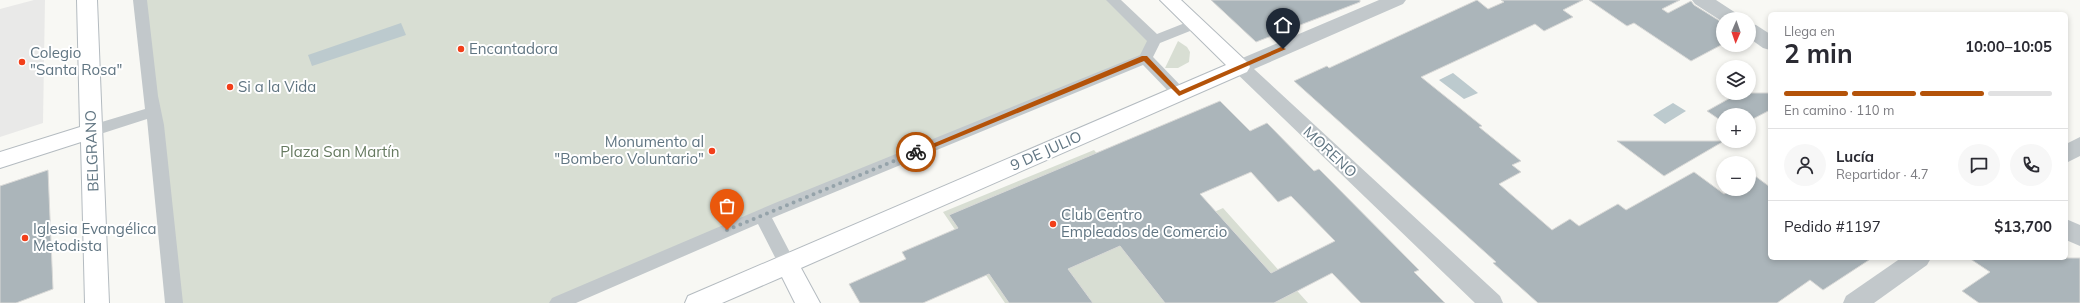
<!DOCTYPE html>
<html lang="es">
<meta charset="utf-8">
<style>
:root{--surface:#fff;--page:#f7f7f7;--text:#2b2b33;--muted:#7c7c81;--line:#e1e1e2;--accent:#b45309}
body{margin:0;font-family:Mulish,sans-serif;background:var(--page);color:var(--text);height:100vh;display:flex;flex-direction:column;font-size:15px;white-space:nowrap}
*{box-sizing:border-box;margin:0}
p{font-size:13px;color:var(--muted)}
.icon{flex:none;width:22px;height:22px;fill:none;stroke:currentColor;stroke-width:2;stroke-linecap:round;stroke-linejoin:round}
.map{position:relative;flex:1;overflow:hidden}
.drawer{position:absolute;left:1768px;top:12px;width:300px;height:248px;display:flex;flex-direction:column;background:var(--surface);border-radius:6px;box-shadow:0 2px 6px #0003}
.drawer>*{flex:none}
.needle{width:26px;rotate:182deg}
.tools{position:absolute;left:1716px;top:12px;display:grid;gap:8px}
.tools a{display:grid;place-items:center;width:40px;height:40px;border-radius:50%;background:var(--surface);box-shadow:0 2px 6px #0003;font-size:20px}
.pin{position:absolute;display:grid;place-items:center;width:34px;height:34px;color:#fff;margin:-41px -17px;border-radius:50% 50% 50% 0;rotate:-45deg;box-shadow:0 0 4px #0007}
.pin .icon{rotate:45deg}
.courier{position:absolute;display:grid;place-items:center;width:40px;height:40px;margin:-20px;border:3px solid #b45309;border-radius:50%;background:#fff;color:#222;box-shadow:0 1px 5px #0007}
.summary em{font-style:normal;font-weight:700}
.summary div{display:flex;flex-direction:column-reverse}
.summary{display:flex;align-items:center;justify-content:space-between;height:68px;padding:0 16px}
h1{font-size:26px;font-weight:700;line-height:30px}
.bar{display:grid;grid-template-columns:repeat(4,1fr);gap:6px 4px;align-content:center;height:48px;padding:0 16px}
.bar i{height:5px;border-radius:3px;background:var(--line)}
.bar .selected{background:var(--accent)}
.bar p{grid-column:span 4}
.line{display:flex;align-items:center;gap:10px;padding:0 16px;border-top:1px solid var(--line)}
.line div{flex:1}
.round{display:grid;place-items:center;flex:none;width:42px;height:42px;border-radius:21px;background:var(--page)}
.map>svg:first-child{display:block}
</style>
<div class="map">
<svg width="2080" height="303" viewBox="0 0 2080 303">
<rect width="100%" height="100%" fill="#f8f8f4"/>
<path fill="#e9e9e8" d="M34 0H45L43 123 0 137V9Z"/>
<g fill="#d8ded3">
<path d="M140 0H1113L1155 40 1145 58 558 303H174Z"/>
<path d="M1178 41 1187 47 1190 52 1189 62 1178 68H1165Z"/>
<path d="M1094 150 1164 235 1223 208 1308 303H1005L943 212Z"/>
</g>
<g fill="#bccace">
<path d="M401 23 406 35 312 66 308 55Z"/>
<path d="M1453 73 1478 93 1464 99 1439 80Z"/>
<path d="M1673 103 1686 111 1665 124 1653 115Z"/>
</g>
<g fill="#abb5ba" stroke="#d9d9d7" fill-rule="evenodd">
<path d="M1211 0H1360V2L1256 42Z"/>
<path d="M1477 0 1488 9 1504 2 1501 0H1583L1563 10 1573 17 1544 31 1535 24 1421 77 1482 126 1479 127 1521 161 1512 165 1521 172 1499 184 1552 230 1570 219 1579 226 1618 204 1626 210 1694 172 1724 194 1733 189H1749V180L1755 176 1770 187V258H1872L1823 290 1810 280 1777 303H1538L1493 263 1496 262 1294 81 1327 66 1329 68Z"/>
<path d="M1589 0H1680L1662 9 1668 13 1691 1 1694 5 1723 23V44L1691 61 1634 23 1627 26Z"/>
<path d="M1739 93H1770V110L1749 121V115H1723V122L1707 111Z"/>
<path d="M1220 101 1250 131 1267 123 1314 171 1319 169 1419 270 1414 272 1445 303H1361L1332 273 1274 303H1165L1120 246 1068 269 1093 303H1009L989 274 923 303H860L849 284 906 259 902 252 958 228 949 215ZM1251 172 1278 202 1291 196 1335 241 1271 273 1200 194Z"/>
<path d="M1617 141H1724L1664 176Z"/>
<path d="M48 170 53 289 16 303H0V186Z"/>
<path d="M1969 258H2080V303H1979L1962 291 1990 272Z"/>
</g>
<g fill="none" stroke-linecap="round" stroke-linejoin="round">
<defs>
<g id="secondary">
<path d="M77 0H97L109 303H85L81 142 0 168V152L80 127Z"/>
<path d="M1160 0H1181L1247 62 1250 67 1247 72 801 268 820 303H795L782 277 722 303H685L688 296 1226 65Z"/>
</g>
</defs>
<use href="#secondary" stroke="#b4bbc0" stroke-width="2"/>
<g fill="#c2c8cb" fill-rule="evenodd">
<path d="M133 0H147L158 96 164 125 183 303H165L147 119 91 137 85 135 83 131 85 127 145 109Z"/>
<path d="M1106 0H1121L1157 34 1190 21H1200L1202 24 1200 27 1160 43 1153 57 1184 89 1187 93 1184 97 1179 98 1174 97 1143 65 772 218 796 264 793 269 787 271 781 269 758 224 576 303H549L552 298 775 203 1140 55 1147 41Z"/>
</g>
<g fill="#c2c8cb" fill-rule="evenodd">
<path d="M1379 0H1406L1403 4 1254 69 1500 296 1503 303H1475L1230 67 1233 62Z"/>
<path d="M1692 0H1716L1739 15 1742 19H1723V22L1695 4Z"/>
<path d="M1749 23 1756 25 1770 34V50L1763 48 1749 38Z"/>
<path d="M2080 137V156L2066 163V144Z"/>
<path d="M2066 219 2080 225V246L2066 240Z"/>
<path d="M1901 258H1931L1927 265 1874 303H1843L1846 296Z"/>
</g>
<use href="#secondary" fill="#fff" fill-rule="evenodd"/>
</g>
<path fill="#b45309" d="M1281 47 1286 49 1179 96 1144 61 918 154 913 152 1142 56H1147L1180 91Z"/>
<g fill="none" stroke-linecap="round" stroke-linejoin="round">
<path stroke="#95a3aa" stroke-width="4" stroke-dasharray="0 7.2" d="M727 230 916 152"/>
</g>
<g fill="#f23f1a" stroke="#fff" stroke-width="1.5">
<circle cx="461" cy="49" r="4"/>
<circle cx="22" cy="62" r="4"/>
<circle cx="230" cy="87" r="4"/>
<circle cx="712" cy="151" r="4"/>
<circle cx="1053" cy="224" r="4"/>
<circle cx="25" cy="238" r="4"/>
</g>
<g text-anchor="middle" stroke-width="4" stroke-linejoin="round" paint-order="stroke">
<g font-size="15" fill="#607582" stroke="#fff" text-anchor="start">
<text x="469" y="54">Encantadora</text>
<text x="30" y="58">Colegio<tspan x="30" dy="17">"Santa Rosa"</tspan></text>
<text x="238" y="92">Si a la Vida</text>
<text x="704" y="147" text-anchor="end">Monumento al<tspan x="704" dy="17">"Bombero Voluntario"</tspan></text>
<text x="1061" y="220">Club Centro<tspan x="1061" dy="17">Empleados de Comercio</tspan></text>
<text x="33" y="234">Iglesia Evangélica<tspan x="33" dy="17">Metodista</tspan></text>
</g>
<g font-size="15" fill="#607582" stroke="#fff">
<text transform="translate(92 151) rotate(-92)" y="5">BELGRANO</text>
<text transform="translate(1046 151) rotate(-24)" y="5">9 DE JULIO</text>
<text transform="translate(1330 152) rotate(43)" y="5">MORENO</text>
</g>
<g font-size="15" fill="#667a60" stroke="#fff">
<text x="340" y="157">Plaza San Martín</text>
</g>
</g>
</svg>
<div class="tools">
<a><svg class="needle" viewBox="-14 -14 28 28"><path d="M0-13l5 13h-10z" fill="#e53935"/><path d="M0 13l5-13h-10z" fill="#7c7c81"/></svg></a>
<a><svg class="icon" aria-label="layers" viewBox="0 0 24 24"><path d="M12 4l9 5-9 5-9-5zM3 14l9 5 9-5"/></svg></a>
<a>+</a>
<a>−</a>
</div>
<div class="pin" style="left:727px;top:230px;background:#ea580c"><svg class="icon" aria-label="bag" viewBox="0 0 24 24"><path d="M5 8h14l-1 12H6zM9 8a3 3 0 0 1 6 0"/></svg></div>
<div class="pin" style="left:1283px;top:49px;background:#1f2937"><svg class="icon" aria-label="home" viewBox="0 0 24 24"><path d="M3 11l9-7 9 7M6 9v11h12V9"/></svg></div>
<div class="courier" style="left:916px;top:152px"><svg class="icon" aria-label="bike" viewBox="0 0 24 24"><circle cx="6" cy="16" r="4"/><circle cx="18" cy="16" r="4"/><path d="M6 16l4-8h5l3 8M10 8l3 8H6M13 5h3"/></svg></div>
<section class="drawer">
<div class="summary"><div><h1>2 min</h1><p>Llega en</p></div><em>10:00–10:05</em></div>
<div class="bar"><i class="selected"></i><i class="selected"></i><i class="selected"></i><i></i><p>En camino · 110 m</p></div>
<div class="line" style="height:72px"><a class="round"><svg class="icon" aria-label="person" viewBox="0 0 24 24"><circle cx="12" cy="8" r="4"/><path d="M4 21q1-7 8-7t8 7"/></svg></a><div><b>Lucía</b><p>Repartidor · 4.7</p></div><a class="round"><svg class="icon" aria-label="chat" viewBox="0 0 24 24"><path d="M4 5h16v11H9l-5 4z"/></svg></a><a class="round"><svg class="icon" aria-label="phone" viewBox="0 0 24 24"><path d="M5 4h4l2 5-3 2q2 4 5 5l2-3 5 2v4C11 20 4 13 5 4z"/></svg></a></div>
<div class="line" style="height:52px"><div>Pedido #1197</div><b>$13,700</b></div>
</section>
</div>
